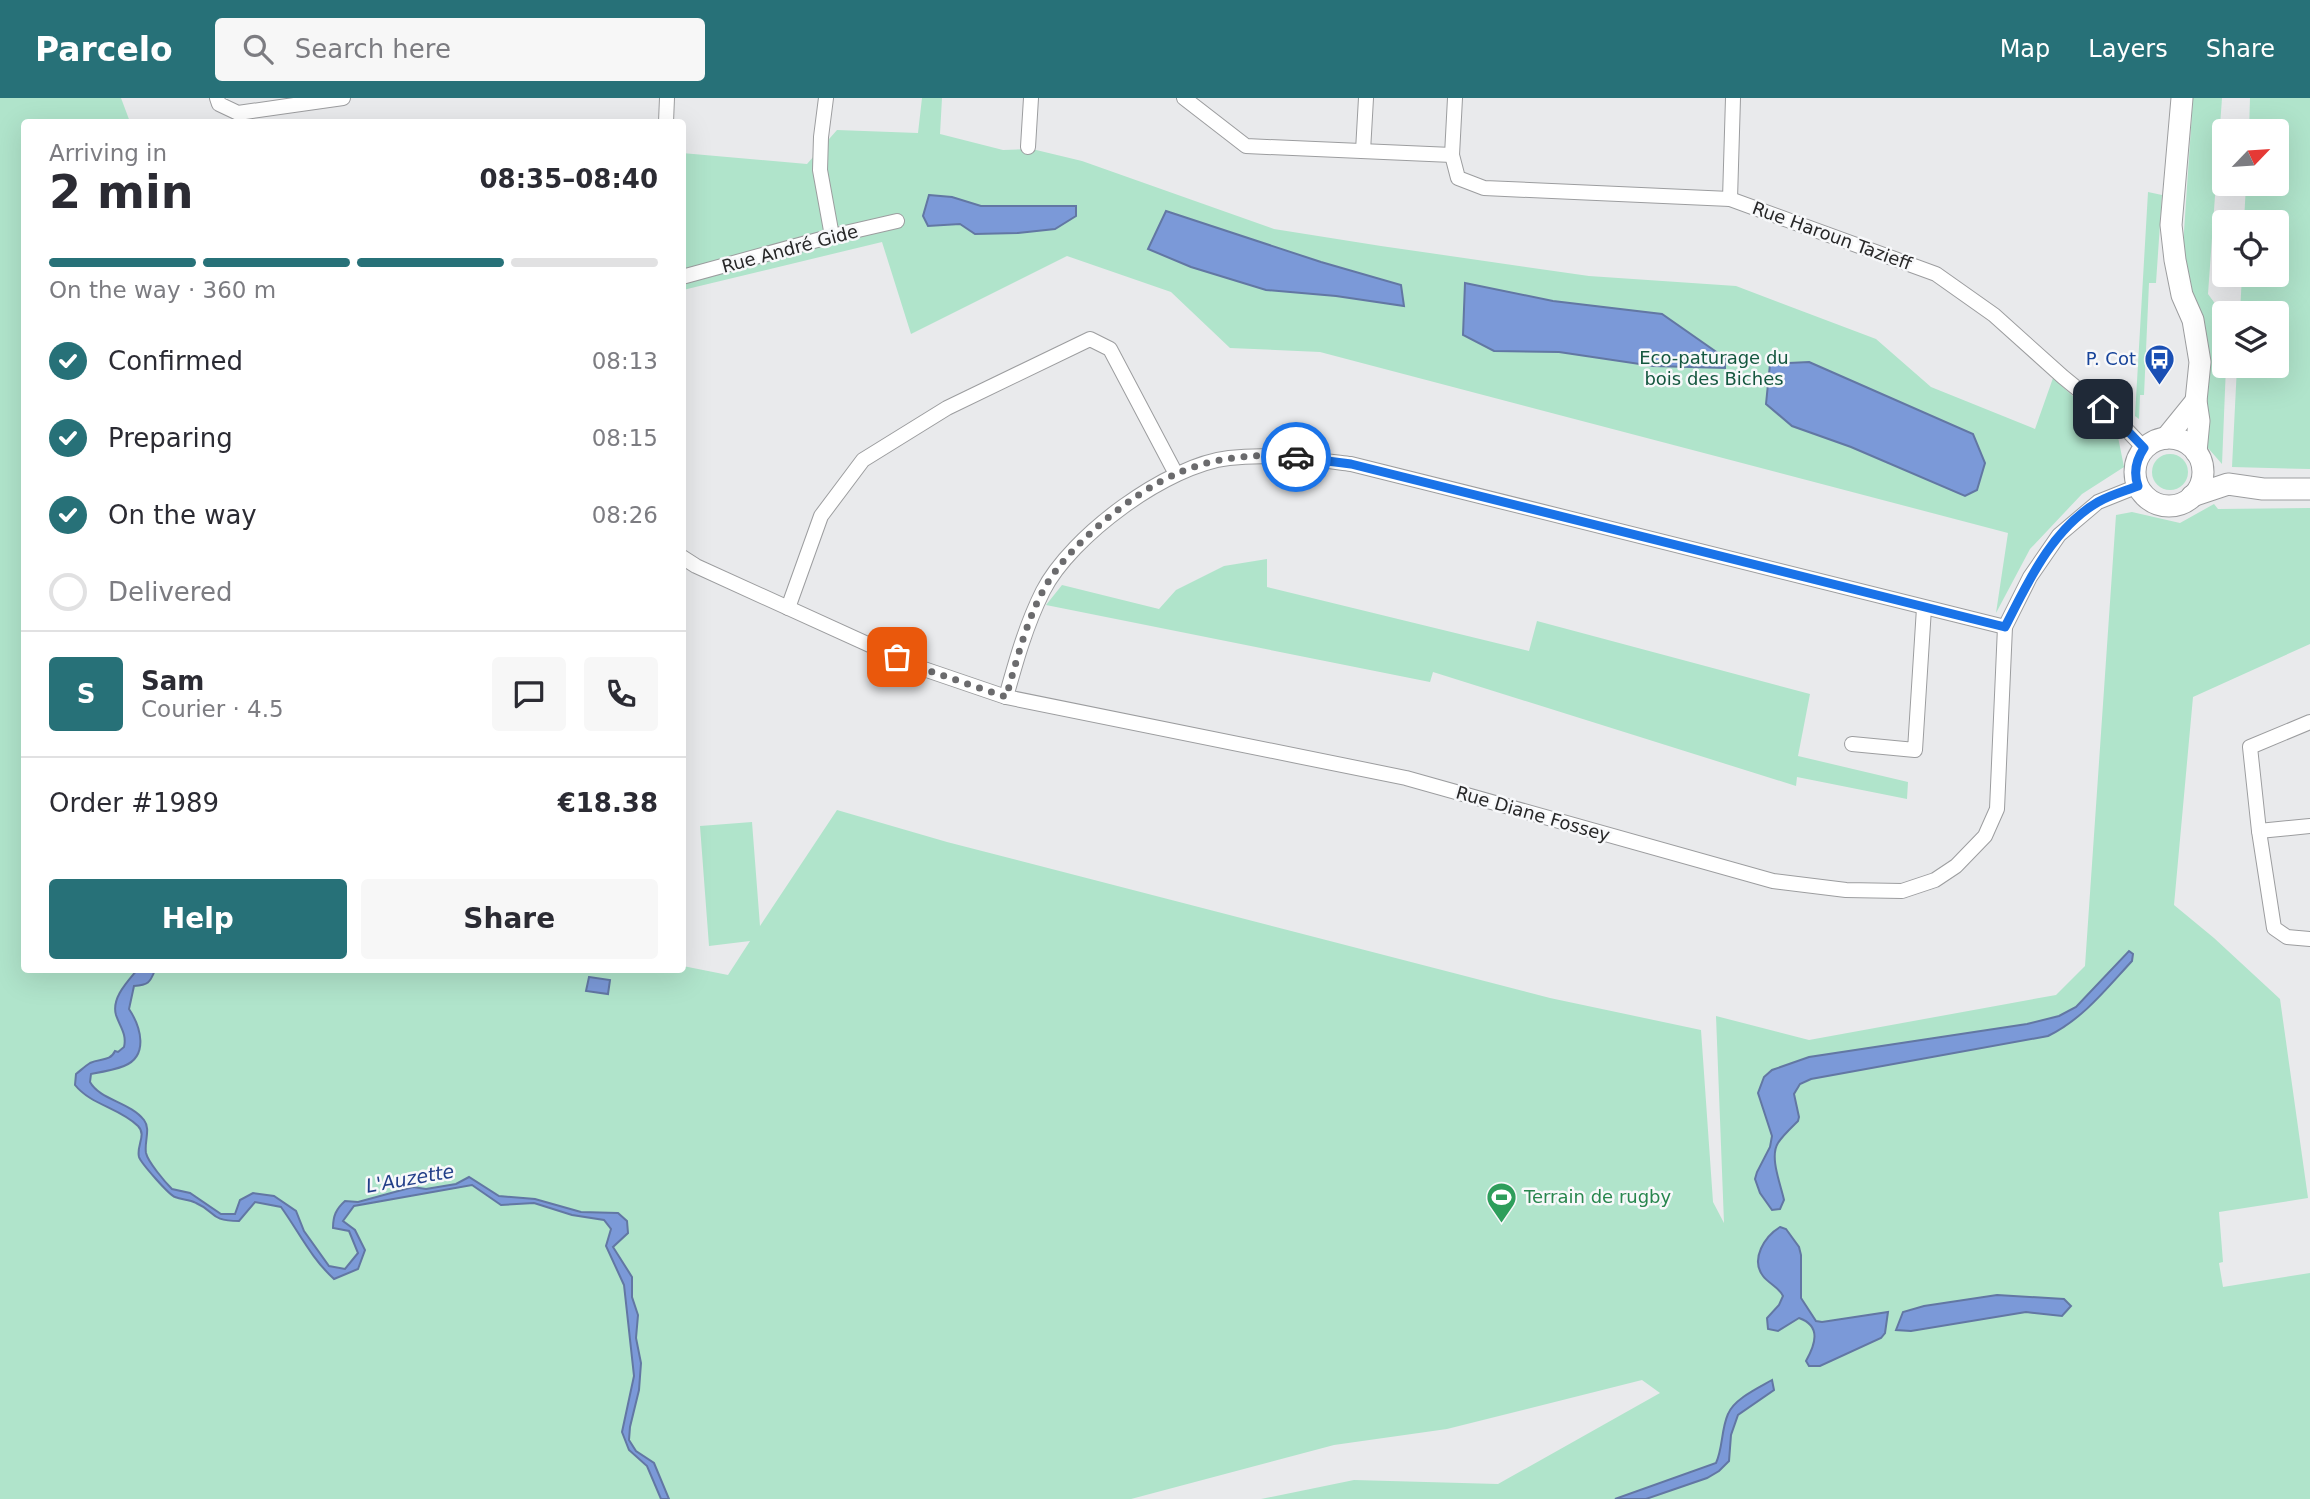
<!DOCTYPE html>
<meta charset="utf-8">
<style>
:root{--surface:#fff;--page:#f7f7f7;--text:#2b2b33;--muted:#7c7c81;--line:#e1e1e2;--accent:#277178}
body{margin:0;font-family:"DejaVu Sans",sans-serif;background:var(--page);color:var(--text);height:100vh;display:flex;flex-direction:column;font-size:26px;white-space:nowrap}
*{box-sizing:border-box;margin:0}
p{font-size:23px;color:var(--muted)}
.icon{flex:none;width:38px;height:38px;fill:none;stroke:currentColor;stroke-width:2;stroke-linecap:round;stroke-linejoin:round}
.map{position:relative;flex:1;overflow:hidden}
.panel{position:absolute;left:21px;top:21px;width:665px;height:854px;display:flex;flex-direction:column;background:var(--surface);border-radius:7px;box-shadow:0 7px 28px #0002}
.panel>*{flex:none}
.needle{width:46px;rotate:65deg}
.tools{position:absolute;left:2212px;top:21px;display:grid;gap:14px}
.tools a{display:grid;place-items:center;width:77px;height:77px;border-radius:7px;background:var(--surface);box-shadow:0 7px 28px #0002;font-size:35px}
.pin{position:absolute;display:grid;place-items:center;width:60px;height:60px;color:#fff;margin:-30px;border-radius:14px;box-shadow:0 4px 10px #0006}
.courier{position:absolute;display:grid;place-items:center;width:70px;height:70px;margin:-35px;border:5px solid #1a73e8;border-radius:50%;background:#fff;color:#222;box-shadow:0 2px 9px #0007}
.summary em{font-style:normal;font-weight:600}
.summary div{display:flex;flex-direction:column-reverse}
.summary{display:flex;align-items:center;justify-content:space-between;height:119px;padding:0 28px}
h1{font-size:46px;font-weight:600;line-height:52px}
.bar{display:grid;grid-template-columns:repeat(4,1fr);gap:10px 7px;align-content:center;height:84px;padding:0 28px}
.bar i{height:9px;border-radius:5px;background:var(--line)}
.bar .active{background:var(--accent)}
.bar p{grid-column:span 4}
.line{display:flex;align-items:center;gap:18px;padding:0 28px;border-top:2px solid var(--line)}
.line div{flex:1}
.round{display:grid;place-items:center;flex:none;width:74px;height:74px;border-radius:7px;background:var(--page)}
ol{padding:0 28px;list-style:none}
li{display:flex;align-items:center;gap:21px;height:77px}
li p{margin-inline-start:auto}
li .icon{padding:7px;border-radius:50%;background:var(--accent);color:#fff;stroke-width:4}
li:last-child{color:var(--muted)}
li i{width:38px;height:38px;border:4px solid var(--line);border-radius:50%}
.primary-button{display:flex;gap:14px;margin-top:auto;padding:14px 28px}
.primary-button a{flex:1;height:80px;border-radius:7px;background:var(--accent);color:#fff;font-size:28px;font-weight:600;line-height:80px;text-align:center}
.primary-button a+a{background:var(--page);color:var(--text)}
header{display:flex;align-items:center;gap:42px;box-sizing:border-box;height:98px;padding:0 35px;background:var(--accent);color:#fff}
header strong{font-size:33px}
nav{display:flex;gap:38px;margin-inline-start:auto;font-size:24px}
.search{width:490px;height:63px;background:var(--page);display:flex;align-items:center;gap:18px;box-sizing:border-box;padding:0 24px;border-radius:7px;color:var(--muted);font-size:26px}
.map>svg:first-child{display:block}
</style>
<header>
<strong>Parcelo</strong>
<div class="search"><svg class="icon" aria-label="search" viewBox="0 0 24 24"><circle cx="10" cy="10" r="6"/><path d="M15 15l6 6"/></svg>Search here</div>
<nav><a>Map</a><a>Layers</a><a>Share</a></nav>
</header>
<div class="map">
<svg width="2310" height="1401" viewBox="0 0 2310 1401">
<rect width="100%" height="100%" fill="#e9eaec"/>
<g fill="#b0e4cb">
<path d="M0 0H121L130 24H24V872H682L683 868 728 877 750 843 709 848 700 728 752 724 760 828 837 712 947 744 1550 900 1701 932 1713 1104 1724 1125 1716 918 1809 942 2056 897 2085 868 2116 417 2132 414 2180 425 2214 406 2218 411 2310 410V546L2193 599 2174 807 2214 840 2280 901 2308 1100 2219 1114 2223 1164 2219 1165 2223 1189 2310 1175V1401H1261L1354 1382 1498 1386 1660 1295 1642 1282 1447 1331 1334 1347 1131 1401H0Z"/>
<path d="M922 0H942L940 36 1003 52 1032 51 1082 63 1274 131 1381 148 1589 178 1736 188 1876 241 1931 289 2035 331 2053 280 2118 339 2124 369 2082 396 2030 451 1996 515 2008 435 1320 254 1230 250 1171 194 1067 158 911 236 882 144 683 192 682 55 807 66 837 32 918 35Z"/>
<path d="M2193 0H2222L2208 196 2224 218V268H2226L2222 366 2208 350 2203 232 2185 178 2183 148Z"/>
<path d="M2250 0H2310V371L2232 369 2237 268H2277V215H2240L2242 177H2277V124H2244L2246 86H2277V33H2249Z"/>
<path d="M2148 94 2162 97 2156 185H2149L2144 297H2140L2139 321 2135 318Z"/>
<circle cx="2170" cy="374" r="18"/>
<path d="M1267 461V489L1529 553 1537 523 1810 596 1798 658 1908 684 1907 701 1797 679 1796 688 1433 574 1430 584 1046 507 1062 487 1159 511 1176 492 1224 468Z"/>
</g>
<g fill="#7b99d8" stroke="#6277a3" stroke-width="2">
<path d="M929 97 952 99 981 108H1076V118L1055 131 1018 135 975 136 960 126 928 128 923 118Z"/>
<path d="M1166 113 1321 164 1401 187 1404 208 1336 198 1266 192 1191 169 1148 151Z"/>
<path d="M1465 185 1553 203 1662 216 1725 260V270L1653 268 1559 254 1494 253 1463 237Z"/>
<path d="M1809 264 1973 336 1985 365 1977 392 1965 398 1851 349 1792 328 1766 306 1770 266Z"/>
<path d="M2129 853 2133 856 2132 863C2107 890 2083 921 2048 938L1811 981 1800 986 1794 996 1799 1019 1798 1023C1791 1030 1783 1037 1778 1045 1769 1059 1781 1087 1784 1102L1780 1111 1772 1112 1760 1095 1755 1081 1757 1074 1770 1049 1772 1038 1758 995 1764 979 1772 972 1809 959 2027 926 2059 918 2076 909Z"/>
<path d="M137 872H155C150 885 148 887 134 888L129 911C141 929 149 958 124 968 114 972 102 974 91 976L90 984C100 1002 130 1004 144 1022 151 1031 144 1044 146 1055 148 1064 165 1084 172 1091L190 1095 221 1116H235L240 1102 253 1095 274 1098 296 1113 304 1133 329 1168 345 1171 358 1155 349 1133 333 1130C333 1118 336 1111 345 1103L358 1104 413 1089 426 1091 456 1086 469 1079 499 1098 535 1101 581 1114 618 1115 627 1123 628 1135 613 1149 632 1179V1199L638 1217 636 1240 641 1265 639 1292 630 1329 629 1342 636 1353 654 1365 669 1401H661L647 1368 629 1352 622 1334 634 1278 624 1187 606 1148 611 1131 604 1122 572 1117 534 1105 501 1107 472 1087 354 1108 343 1123 355 1132 365 1152 358 1171 334 1181C311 1160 299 1134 281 1109L255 1104 239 1123C209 1123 217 1114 196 1105 189 1101 182 1102 175 1099 169 1097 141 1065 139 1059 136 1048 147 1037 138 1028 120 1010 91 1007 75 987L76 976C80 973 85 968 90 965 100 960 110 964 115 953L118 954 124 949C127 936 120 929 116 917 111 900 128 883 137 872Z"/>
<path d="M589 879 610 882 608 896 586 893Z"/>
<path d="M1780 1129 1786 1131 1799 1149 1801 1157V1200L1816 1223 1822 1224 1888 1214 1885 1235 1881 1240 1820 1268H1809L1806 1263C1815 1247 1822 1228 1799 1220L1778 1233 1768 1231 1767 1220 1779 1207 1783 1198C1779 1189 1769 1186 1763 1178 1750 1161 1765 1138 1780 1129Z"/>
<path d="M1997 1197 2064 1201 2071 1208 2062 1218 2026 1214 1911 1233 1896 1232 1903 1214 1924 1208Z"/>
<path d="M1772 1282 1774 1292 1738 1317 1731 1337 1729 1363 1719 1373 1707 1380 1646 1401H1615L1716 1365C1723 1350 1721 1332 1728 1316 1734 1301 1758 1290 1772 1282Z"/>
</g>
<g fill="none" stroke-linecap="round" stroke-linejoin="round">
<defs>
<g id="street">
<path d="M217 0 219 6 238 15 343 0"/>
<path d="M826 0 821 39 820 72 832 138"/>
<path d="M1184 0 1246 48 1452 57"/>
<path d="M1455 0 1452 57 1458 80 1484 90 1730 101 1936 176 1994 217 2063 279 2123 328 2144 350"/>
<path d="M666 24 667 0"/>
<path d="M1028 49 1031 0"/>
<path d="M1363 53 1366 0"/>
<path d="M1730 101 1733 0"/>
<path d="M682 179 832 138 897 123"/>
<path d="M682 459 696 468 918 569 1006 599 1406 680 1773 783 1846 792 1902 793 1935 782 1956 768 1985 738 1997 711 2005 529 2030 479 2059 437 2098 404 2138 388"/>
<path d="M788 510 821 418 863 362 947 310 1090 241 1110 251 1176 376"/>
<path d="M1006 599C1016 563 1026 527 1043 493 1071 438 1167 367 1229 360 1270 355 1310 361 1351 366L2005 529"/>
<path d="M2310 624 2250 649 2259 733 2274 830 2287 839 2310 841"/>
<path d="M1852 646 1915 652 1924 510"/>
<path d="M2259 733 2310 728"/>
</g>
<g id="secondary">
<path d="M2182 0 2171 127 2175 162 2182 197 2193 222 2200 264 2196 303 2199 323 2196 354"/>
<path d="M2166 340 2196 303"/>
<circle cx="2169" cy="374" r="34"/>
<path d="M2192 398 2228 386 2263 391H2310"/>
</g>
</defs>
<use href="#street" stroke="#9c9d9f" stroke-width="16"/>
<use href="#secondary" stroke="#9c9d9f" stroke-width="23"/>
<use href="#street" stroke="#fff" stroke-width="14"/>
<use href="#secondary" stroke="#fff" stroke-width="21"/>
</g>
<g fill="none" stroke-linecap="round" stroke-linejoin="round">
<path stroke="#6b6b6d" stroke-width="7" stroke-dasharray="0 12.6" d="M897 559 918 569 1006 599C1017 562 1026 523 1045 489 1069 447 1132 395 1176 376 1213 359 1257 355 1296 359"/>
<path stroke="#1a73e8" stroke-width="9" d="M1296 359 1351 366 2005 529C2028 484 2052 431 2098 404 2110 397 2125 393 2138 388 2133 374 2136 362 2144 350L2123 328 2103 311"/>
</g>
<defs>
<symbol id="bus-pin" viewBox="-11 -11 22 30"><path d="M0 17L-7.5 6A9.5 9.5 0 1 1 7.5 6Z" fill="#1a4fb4" stroke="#f7f8fa"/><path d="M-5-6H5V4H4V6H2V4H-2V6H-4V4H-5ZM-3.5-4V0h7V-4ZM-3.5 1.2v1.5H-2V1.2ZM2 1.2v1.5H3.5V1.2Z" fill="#fff"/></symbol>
<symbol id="stadium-pin" viewBox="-11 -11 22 30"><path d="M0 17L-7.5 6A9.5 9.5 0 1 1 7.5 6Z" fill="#2e9e5b" stroke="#f7f8fa"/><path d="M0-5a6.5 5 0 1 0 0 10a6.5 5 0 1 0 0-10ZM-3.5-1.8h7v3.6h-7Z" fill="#fff"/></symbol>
</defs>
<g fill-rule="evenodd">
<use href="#bus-pin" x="2142" y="244" width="35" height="47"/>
<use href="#stadium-pin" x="1484" y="1082" width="35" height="47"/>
</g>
<g text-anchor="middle" stroke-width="5" stroke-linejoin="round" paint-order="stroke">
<g font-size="18" fill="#272728" stroke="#f7f8fa">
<text transform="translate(1832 138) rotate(20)" y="6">Rue Haroun Tazieff</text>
<text transform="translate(790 151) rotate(-15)" y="6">Rue André Gide</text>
<text transform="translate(1533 716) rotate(16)" y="6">Rue Diane Fossey</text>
</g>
<g font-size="18" fill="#14573f" stroke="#f7f8fa">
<text x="1714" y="266">Eco-paturage du<tspan x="1714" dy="21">bois des Biches</tspan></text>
</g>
<g font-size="18" fill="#164399" stroke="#f7f8fa" text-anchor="end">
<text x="2136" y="267">P. Cot</text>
</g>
<g font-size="18" fill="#27864d" stroke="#f7f8fa" text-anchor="start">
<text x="1524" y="1105">Terrain de rugby</text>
</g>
<g font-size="19" font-style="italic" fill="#213e88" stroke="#f7f8fa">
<text transform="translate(410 1080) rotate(-10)" y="7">L'Auzette</text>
</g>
</g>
</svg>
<div class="tools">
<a><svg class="needle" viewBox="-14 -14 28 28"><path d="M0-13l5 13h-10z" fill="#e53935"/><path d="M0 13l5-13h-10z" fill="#7c7c81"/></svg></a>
<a><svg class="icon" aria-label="locate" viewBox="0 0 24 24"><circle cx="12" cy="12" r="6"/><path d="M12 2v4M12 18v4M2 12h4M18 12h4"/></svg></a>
<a><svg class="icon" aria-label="layers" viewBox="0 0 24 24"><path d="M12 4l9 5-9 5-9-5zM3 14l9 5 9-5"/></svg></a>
</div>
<div class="pin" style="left:897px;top:559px;background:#ea580c"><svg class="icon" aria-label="bag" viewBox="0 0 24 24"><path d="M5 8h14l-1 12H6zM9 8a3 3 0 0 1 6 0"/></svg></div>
<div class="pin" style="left:2103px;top:311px;background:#1f2937"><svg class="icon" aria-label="home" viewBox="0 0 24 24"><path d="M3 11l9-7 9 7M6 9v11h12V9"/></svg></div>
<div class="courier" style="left:1296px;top:359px"><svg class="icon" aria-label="car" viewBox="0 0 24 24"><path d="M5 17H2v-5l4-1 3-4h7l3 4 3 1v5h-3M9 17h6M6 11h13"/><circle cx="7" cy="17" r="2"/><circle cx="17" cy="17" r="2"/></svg></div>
<section class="panel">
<div class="summary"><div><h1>2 min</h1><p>Arriving in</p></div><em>08:35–08:40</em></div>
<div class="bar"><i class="active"></i><i class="active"></i><i class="active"></i><i></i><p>On the way · 360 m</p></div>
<ol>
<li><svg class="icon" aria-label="check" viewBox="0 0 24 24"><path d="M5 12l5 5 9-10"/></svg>Confirmed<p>08:13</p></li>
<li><svg class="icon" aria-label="check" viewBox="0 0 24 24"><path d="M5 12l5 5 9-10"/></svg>Preparing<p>08:15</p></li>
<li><svg class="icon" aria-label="check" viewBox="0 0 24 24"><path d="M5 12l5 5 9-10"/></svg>On the way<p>08:26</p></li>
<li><i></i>Delivered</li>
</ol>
<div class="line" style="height:126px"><b class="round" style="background:var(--accent);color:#fff">S</b><div><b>Sam</b><p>Courier · 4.5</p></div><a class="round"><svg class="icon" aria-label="chat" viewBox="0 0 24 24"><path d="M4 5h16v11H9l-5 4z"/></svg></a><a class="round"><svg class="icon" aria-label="phone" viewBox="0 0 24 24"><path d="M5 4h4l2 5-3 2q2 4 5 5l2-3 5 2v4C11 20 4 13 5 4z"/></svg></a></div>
<div class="line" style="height:91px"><div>Order #1989</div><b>€18.38</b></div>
<div class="primary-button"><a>Help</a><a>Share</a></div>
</section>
</div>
